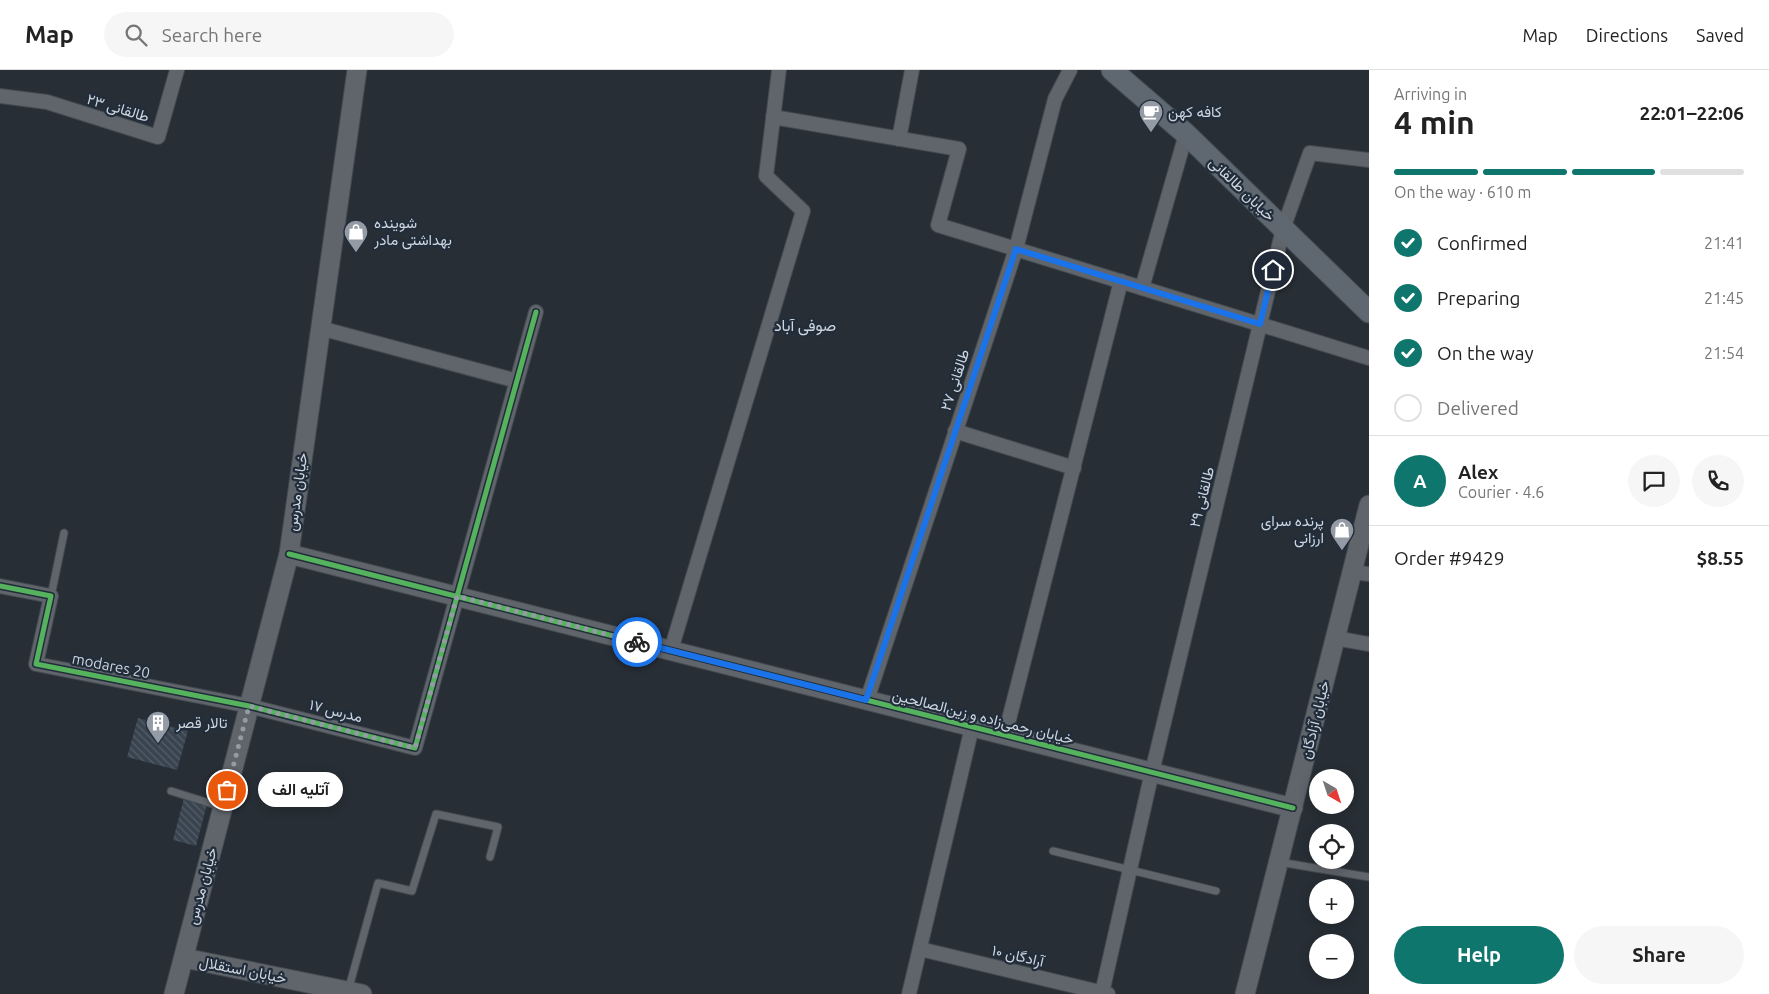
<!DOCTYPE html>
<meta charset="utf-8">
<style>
:root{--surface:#fff;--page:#f6f6f6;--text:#222;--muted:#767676;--line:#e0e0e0;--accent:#0f766e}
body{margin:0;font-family:Ubuntu,Vazirmatn,sans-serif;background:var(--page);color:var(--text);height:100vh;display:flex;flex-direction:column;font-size:19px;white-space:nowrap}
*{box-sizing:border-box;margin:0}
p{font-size:16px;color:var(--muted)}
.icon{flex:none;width:28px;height:28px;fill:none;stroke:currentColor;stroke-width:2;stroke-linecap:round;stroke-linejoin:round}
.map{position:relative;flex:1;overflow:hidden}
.drawer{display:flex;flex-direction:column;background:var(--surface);width:400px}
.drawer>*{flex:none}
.needle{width:32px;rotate:141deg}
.fabs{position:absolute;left:1309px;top:699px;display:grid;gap:10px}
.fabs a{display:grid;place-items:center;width:45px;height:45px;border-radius:50%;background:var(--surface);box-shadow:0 2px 12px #0003;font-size:25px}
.pin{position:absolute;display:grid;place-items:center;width:42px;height:42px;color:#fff;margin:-21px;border:2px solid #fff;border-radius:50%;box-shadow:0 1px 5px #0007}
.courier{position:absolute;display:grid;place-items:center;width:50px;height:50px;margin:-25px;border:4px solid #1a73e8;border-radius:50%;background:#fff;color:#222;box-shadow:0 1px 6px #0007}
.bubble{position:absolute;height:35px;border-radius:18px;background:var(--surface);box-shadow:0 2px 12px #0003;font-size:16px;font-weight:700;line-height:35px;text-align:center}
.overview em{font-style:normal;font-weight:700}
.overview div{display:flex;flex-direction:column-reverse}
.overview{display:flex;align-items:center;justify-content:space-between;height:85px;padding:0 25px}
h1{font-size:32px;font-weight:700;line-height:38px}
.bar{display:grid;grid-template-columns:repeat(4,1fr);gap:8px 5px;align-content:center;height:60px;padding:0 25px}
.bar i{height:6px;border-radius:4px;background:var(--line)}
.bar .on{background:var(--accent)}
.bar p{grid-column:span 4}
.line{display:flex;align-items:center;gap:12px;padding:0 25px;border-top:1px solid var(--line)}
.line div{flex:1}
.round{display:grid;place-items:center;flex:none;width:52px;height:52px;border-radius:26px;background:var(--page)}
ol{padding:0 25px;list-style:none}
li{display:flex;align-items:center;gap:15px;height:55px}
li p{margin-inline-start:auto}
li .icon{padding:5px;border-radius:50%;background:var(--accent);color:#fff;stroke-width:4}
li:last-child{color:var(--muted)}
li i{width:28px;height:28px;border:2px solid var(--line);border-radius:50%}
.primary-button{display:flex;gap:10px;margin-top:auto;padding:10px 25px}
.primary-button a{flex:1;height:58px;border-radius:30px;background:var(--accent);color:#fff;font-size:20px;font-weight:700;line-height:58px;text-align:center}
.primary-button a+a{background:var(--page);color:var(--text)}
header{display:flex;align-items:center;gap:30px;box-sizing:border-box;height:70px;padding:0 25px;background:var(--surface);border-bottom:1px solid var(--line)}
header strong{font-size:24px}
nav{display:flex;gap:28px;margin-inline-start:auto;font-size:18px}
.search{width:350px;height:45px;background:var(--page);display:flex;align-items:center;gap:12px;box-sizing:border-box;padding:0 18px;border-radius:28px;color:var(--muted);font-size:19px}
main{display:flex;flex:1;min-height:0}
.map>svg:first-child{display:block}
</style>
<header>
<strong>Map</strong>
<div class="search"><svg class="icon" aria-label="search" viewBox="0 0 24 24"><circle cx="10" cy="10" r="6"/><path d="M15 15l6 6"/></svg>Search here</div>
<nav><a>Map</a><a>Directions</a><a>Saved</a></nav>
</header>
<main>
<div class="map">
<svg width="1369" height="924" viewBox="0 0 1369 924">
<defs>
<pattern id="building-back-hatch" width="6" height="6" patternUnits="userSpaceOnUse" patternTransform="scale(1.25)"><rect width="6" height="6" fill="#394450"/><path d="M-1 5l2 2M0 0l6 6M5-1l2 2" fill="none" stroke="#545e69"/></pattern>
</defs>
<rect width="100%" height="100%" fill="#272e35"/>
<g fill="url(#building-back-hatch)">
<path d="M138 648 188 661 177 700 127 687Z"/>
<path d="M184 728 207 734 196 776 173 770Z"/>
</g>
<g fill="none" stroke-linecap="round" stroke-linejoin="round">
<defs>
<g id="lane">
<path d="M51 526 64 463"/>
<path d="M171 721 222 737"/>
<path d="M1053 781 1216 821"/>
<path d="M1279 792 1369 807"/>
<path d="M348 921 378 813 412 821 436 744 498 757 490 787"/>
</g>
<g id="street">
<path d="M0 26 47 32 158 67 177 0"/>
<path d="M773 47 959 79 938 155 1369 288"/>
<path d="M899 69 912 0"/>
<path d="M1142 218 1186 64"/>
<path d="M320 258 517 311"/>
<path d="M955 361 1074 398"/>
<path d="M1352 502 1369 504"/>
<path d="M0 516 51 526 36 594 249 636 415 678 536 242"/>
<path d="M1335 568 1369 574"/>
<path d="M671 580 803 141 766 106 779 0"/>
<path d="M867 630 1016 179 1055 29 1070 0"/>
<path d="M1005 665 1121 211"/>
<path d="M920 879 1108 924"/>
<path d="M1102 923 1152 702 1283 159 1310 83 1369 90"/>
<path d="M909 924 972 657"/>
</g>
<g id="secondary">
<path d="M289 484 1293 738"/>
<path d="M184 888 362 924"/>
<path d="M174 924 289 484 357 0"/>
<path d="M1245 924 1369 435"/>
</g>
<path id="primary" d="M1112 0 1186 64 1369 242"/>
</defs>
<use href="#lane" stroke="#42494f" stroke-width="9"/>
<use href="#street" stroke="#42494f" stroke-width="16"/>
<use href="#secondary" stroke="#42494f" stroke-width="21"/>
<use href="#primary" stroke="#42494f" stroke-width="23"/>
<use href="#lane" stroke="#60646b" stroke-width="7"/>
<use href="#street" stroke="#60646b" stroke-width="14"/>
<use href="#secondary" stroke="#60646b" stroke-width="19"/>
<use href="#primary" stroke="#5f6871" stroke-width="21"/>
<defs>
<g id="cycleway">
<path d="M289 484 1293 738"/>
<path d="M0 516 51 526 36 594 249 636 415 678 536 242"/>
</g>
</defs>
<use href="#cycleway" stroke="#212d3b" stroke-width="8"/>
<use href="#cycleway" stroke="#56b35d" stroke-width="5"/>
</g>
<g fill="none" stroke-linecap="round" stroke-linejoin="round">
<path stroke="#949ba4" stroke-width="5" stroke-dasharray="0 9" d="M227 720 249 636 415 678 457 526 637 572"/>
<path stroke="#1a73e8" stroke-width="6" d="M637 572 866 630 1016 179 1260 254 1273 200"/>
</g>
<defs>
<symbol id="cafe-pin" viewBox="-11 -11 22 30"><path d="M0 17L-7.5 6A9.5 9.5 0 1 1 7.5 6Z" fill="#949ba4" stroke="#212d3b"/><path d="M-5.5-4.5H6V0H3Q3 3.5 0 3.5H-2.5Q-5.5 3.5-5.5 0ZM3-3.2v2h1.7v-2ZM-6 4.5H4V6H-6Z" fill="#fff"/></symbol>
<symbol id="shop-pin" viewBox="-11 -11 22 30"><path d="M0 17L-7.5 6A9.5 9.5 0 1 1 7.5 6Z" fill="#949ba4" stroke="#212d3b"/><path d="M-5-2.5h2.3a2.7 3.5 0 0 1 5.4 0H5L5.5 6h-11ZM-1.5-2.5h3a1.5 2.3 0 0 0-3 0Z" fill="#fff"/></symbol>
<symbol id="building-pin" viewBox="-11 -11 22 30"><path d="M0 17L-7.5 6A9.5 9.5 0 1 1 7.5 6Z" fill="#949ba4" stroke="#212d3b"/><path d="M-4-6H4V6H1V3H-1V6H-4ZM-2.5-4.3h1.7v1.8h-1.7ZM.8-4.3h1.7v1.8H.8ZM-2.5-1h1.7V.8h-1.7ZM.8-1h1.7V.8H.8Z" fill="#fff"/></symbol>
</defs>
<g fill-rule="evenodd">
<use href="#cafe-pin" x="1137" y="28" width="28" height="38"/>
<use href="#shop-pin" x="342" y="148" width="28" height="38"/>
<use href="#shop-pin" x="1328" y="446" width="28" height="38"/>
<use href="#building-pin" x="144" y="639" width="28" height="38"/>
</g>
<g text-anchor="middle" stroke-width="4.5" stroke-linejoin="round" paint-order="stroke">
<g font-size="15" fill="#ced5df" stroke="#212d3b">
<text transform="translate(118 38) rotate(17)" y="5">طالقانی ۲۳</text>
<text transform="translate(1242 119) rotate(44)" y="5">خیابان طالقانی</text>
<text transform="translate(955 310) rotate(-72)" y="5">طالقانی ۲۷</text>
<text transform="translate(297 422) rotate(-82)" y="5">خیابان مدرس</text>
<text transform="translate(1202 427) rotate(-76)" y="5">طالقانی ۲۹</text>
<text transform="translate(111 596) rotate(11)" y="5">modares 20</text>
<text transform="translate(336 641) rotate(14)" y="5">مدرس ۱۷</text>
<text transform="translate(983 647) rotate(14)" y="5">خیابان رحمی‌زاده و زین‌الصالحین</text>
<text transform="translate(1315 650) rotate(-76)" y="5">خیابان آزادگان</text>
<text transform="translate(202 816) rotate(-75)" y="5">خیابان مدرس</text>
<text transform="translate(1018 886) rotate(13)" y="5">آرادگان ۱۰</text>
<text transform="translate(243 900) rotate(11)" y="5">خیابان استقلال</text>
</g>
<g font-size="15" fill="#ced5df" stroke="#212d3b" text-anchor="start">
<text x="1168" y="47">کافه کهن</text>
<text x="374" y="158">شوینده<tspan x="374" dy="17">بهداشتی مادر</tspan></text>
<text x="1324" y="456" text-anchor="end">پرنده سرای<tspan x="1324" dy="17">ارزانی</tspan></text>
<text x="176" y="658">تالار قصر</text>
</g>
<g font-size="16" fill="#ced5df" stroke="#212d3b">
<text x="805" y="261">صوفی آباد</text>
</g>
</g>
</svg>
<div class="fabs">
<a><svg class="needle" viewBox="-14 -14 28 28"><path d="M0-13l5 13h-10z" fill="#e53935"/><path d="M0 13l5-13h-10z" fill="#767676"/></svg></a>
<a><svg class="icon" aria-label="locate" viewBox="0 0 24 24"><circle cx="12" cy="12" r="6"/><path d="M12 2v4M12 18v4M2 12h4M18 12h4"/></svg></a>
<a>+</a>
<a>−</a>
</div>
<div class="pin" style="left:227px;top:720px;background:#ea580c"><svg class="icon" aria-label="bag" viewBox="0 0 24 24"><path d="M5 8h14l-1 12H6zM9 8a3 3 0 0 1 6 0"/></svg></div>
<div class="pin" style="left:1273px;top:200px;background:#1f2937"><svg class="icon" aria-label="home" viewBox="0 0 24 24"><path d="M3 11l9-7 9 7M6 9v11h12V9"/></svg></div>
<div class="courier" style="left:637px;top:572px"><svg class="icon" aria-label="bike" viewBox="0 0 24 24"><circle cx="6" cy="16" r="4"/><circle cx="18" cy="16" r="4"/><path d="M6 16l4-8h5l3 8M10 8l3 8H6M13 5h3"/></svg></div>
<div class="bubble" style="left:258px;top:702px;width:85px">آتلیه الف</div>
</div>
<section class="drawer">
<div class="overview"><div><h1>4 min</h1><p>Arriving in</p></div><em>22:01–22:06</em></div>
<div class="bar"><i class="on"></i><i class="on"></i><i class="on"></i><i></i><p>On the way · 610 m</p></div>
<ol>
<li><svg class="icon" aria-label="check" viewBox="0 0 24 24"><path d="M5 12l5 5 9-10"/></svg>Confirmed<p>21:41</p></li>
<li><svg class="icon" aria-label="check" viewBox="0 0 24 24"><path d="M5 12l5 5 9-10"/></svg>Preparing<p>21:45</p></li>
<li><svg class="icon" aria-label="check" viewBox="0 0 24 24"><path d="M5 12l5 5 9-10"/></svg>On the way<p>21:54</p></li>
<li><i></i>Delivered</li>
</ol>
<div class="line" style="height:90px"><b class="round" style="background:var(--accent);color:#fff">A</b><div><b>Alex</b><p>Courier · 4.6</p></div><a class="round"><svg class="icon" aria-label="chat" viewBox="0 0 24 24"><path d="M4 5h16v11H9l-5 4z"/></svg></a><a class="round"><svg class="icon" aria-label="phone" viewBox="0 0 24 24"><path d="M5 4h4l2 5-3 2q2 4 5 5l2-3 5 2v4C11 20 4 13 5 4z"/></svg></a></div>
<div class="line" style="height:65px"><div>Order #9429</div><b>$8.55</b></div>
<div class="primary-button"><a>Help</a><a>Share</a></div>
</section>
</main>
